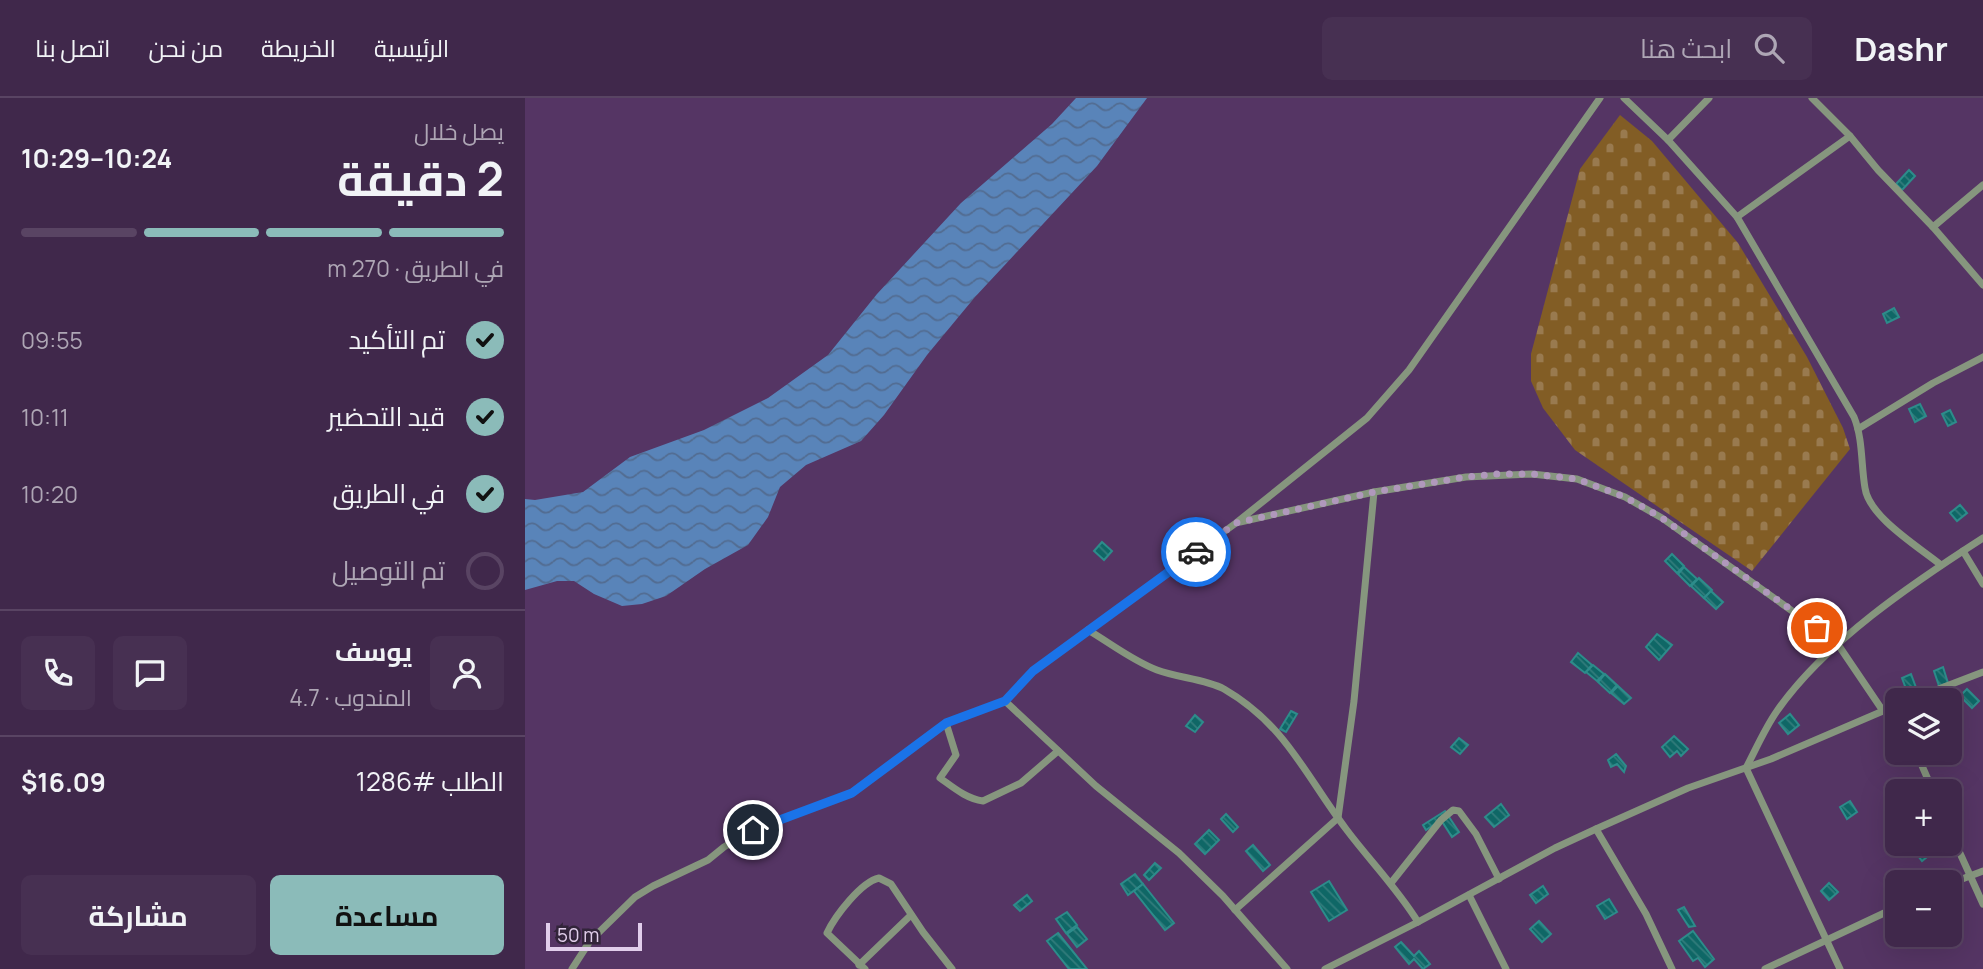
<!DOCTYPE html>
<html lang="ar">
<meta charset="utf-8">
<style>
:root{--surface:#40284b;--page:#473052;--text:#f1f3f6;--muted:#aea6b5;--line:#594463;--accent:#8bbbb9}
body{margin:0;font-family:Manrope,Cairo,sans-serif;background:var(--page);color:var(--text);direction:rtl;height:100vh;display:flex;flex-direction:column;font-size:26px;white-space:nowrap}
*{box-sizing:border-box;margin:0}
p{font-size:23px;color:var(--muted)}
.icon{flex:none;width:38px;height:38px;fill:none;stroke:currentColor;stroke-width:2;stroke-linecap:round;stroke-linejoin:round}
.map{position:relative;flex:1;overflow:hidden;direction:ltr}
.drawer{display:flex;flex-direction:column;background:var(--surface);width:525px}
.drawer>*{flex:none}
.buttons{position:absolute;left:1360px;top:590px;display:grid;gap:14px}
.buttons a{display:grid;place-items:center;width:77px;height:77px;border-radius:10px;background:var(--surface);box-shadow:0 7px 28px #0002,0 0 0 2px var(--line);font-size:35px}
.scale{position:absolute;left:21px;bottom:18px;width:96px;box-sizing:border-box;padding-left:7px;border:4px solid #e1ceeb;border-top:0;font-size:19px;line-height:24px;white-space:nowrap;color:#e1ceeb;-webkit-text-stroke:5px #32243a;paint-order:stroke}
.pin{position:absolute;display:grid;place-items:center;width:60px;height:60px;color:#fff;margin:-30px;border:4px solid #fff;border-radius:50%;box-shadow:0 2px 7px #0007}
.courier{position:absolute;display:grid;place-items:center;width:70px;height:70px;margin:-35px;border:5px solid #1a73e8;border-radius:50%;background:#fff;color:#222;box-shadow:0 2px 9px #0007}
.headline em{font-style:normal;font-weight:700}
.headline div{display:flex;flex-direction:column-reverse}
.headline{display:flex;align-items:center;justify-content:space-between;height:119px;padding:0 21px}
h1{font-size:46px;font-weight:700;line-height:52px}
.bar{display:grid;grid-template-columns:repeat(4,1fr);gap:10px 7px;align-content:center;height:84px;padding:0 21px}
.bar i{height:9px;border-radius:5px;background:var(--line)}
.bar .on{background:var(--accent)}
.bar p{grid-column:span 4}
.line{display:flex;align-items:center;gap:18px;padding:0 21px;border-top:2px solid var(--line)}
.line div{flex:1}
.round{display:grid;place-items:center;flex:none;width:74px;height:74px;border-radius:10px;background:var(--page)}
ol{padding:0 21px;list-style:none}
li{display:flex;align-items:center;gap:21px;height:77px}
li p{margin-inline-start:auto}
li .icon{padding:7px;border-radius:50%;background:var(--accent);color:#111;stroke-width:4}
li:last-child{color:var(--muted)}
li i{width:38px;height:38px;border:4px solid var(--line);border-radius:50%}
.cta{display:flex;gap:14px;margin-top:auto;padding:14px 21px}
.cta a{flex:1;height:80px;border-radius:10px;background:var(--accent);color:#111;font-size:28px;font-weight:700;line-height:80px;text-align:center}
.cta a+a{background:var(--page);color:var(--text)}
header{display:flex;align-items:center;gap:42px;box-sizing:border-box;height:98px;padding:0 35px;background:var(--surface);border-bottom:2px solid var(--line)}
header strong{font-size:33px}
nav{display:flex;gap:38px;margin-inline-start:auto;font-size:24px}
.search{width:490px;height:63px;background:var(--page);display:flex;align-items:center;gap:18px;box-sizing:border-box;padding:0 24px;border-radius:10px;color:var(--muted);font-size:26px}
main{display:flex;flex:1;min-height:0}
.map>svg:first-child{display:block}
</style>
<header>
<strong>Dashr</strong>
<div class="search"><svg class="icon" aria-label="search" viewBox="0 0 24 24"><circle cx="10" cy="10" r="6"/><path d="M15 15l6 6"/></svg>ابحث هنا</div>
<nav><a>الرئيسية</a><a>الخريطة</a><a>من نحن</a><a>اتصل بنا</a></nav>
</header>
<main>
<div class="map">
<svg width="1458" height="871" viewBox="0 0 1458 871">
<defs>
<pattern id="cemetery-stones" width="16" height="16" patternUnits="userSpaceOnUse" patternTransform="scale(1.75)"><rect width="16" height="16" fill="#825d25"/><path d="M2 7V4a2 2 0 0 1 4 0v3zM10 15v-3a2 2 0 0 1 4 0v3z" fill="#997a4f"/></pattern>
<pattern id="water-waves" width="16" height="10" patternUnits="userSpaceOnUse" patternTransform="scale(1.75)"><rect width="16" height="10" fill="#5984b9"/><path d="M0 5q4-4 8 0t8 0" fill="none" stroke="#526c91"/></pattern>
<pattern id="building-back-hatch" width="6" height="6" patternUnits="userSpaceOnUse" patternTransform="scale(1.75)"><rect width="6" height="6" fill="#0f6766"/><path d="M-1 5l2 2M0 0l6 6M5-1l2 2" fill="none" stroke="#327c7c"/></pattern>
</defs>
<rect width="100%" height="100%" fill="#553564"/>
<path fill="url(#cemetery-stones)" d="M1095 17 1127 43 1213 145 1282 259 1318 330 1325 351 1227 473 1050 352 1018 310 1006 283V256L1055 71Z"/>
<path fill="url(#water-waves)" d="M551 0H622L572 68 450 199 402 257 359 317 336 343 281 367 255 389 243 419 223 447 180 471 141 498 117 506 97 508 69 496 49 483H32L0 492V401L10 402 58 394 105 359 179 332 243 300 303 257 352 196 436 105 527 26Z"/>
<g fill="url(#building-back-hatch)" stroke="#2d8c8b" stroke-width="2">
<path d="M1384 72 1390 78 1377 92 1371 86Z"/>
<path d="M1369 210 1374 219 1362 225 1358 216Z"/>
<path d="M1395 306 1401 318 1390 324 1384 311Z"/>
<path d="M1425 312 1431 324 1423 328 1417 316Z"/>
<path d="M1435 407 1442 415 1432 423 1425 415Z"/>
<path d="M577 444 587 453 579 462 569 453Z"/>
<path d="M1147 456 1159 468 1152 475 1140 463Z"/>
<path d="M1159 469 1172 481 1165 488 1153 476Z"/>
<path d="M1174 480 1187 492 1179 500 1166 488Z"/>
<path d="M1186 493 1198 504 1191 511 1179 500Z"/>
<path d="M1132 536 1147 547 1134 562 1121 549Z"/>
<path d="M1053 555 1067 567 1060 575 1046 564Z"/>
<path d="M1068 567 1079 576 1072 583 1061 574Z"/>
<path d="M1418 569 1423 585 1414 588 1409 573Z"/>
<path d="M1080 576 1092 587 1085 595 1073 584Z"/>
<path d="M1386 576 1393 595 1384 599 1377 580Z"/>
<path d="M1093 588 1106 600 1099 606 1086 595Z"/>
<path d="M1442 591 1454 603 1447 610 1435 598Z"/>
<path d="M766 613 772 616 761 634 755 631Z"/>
<path d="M1265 616 1274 627 1263 636 1254 625Z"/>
<path d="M670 617 678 624 670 634 661 628Z"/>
<path d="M1149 638 1163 651 1156 658 1152 653 1145 659 1137 649Z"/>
<path d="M934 640 943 647 935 656 926 649Z"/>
<path d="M1091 656 1101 668 1099 674 1092 666 1086 669 1083 662Z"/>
<path d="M1325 703 1332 714 1322 721 1315 709Z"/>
<path d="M976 706 984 717 969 729 960 719Z"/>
<path d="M920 713 934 734 927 739 916 722 901 732 898 727Z"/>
<path d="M701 716 713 729 708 734 696 721Z"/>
<path d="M684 732 694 742 680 756 670 746Z"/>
<path d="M1384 746H1400L1395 749 1402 759 1397 763Z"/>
<path d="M728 747 745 767 738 773 721 753Z"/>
<path d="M630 765 636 770 624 782 619 777Z"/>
<path d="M610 776 618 786 603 797 596 786Z"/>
<path d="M804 783 822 812 804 823 786 794Z"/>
<path d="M1304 785 1313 794 1304 802 1296 793Z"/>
<path d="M618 786 649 825 640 832 609 793Z"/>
<path d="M1018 788 1023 796 1011 805 1005 797Z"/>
<path d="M502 797 507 803 495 813 489 807Z"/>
<path d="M1084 801 1092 814 1080 821 1072 808Z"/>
<path d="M1159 809 1170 828 1164 829 1153 812Z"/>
<path d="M542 814 552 827 541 835 531 821Z"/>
<path d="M1014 823 1026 836 1017 844 1005 831Z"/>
<path d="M552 829 562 841 552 849 542 836Z"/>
<path d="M1168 833 1189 861 1180 869 1173 860 1168 863 1154 843Z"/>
<path d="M533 835 562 871H544L522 843Z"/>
<path d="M876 844 889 858 894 853 905 866 898 871 889 861 884 866 870 849Z"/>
</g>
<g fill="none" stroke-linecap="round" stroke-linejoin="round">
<g stroke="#86967e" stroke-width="7">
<path d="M1099 0 1143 42 1212 119 1329 319C1338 341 1336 367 1340 390 1344 419 1394 449 1416 467"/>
<path d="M1287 0 1325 38 1353 72 1408 129 1458 187"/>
<path d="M1143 42 1184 0"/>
<path d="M1212 119 1325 38"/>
<path d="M1408 129 1458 87"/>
<path d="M1333 331 1408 285 1458 259"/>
<path d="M715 424 849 394 941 379 1007 376 1052 381 1100 399 1137 420 1312 545 1358 613"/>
<path d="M1438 453 1458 486"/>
<path d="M563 532C585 545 608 563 632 572 653 580 680 581 699 591 761 627 780 677 821 731 845 763 872 790 893 824"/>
<path d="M1385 602 1458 574"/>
<path d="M480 603 571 688 654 755 698 798 762 871"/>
<path d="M421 625 431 657 415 680C429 690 442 701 458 703L496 685 533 653"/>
<path d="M1391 654 1408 693"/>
<path d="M1071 731 1121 816 1147 871"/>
<path d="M1424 731 1458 806"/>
<path d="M866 785 916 722 928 712 934 713 951 736 974 781"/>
<path d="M1424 786 1458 773"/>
<path d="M944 797 981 871"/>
<path d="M710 812 813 720 829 603 849 394"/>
<path d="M334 867 386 817"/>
<path d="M47 871 65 843 110 799 128 788 183 762 199 749 228 732 327 695 421 625 480 603 508 573 711 425 842 320 884 272 1075 0"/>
<path d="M340 871 302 835C310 818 336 784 354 780L366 786 398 834 427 871"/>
<path d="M800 871 893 824 1030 750 1071 731 1163 690 1246 661 1372 607"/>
<path d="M1240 871 1372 809"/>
<path d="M1315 871 1221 670C1231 651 1240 630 1252 613 1300 544 1388 485 1458 440"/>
</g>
</g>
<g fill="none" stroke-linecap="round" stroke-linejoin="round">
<path stroke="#b098bc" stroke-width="7" stroke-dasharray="0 12.6" d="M671 454 711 425 849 394 941 379 971 376H1007L1052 381 1100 399 1137 420 1292 530"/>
<path stroke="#1a73e8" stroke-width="9" d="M228 732 327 695 421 625 480 603 508 573 671 454"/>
</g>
</svg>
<div class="buttons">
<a><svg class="icon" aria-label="layers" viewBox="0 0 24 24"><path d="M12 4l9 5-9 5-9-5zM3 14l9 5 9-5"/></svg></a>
<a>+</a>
<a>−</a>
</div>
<div class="scale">50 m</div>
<div class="pin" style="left:1292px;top:530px;background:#ea580c"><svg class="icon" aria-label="bag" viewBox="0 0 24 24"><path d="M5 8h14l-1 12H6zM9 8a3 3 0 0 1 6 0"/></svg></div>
<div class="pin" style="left:228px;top:732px;background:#1f2937"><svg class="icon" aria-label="home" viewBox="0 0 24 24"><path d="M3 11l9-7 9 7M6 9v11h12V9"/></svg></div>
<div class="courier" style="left:671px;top:454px"><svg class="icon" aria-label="car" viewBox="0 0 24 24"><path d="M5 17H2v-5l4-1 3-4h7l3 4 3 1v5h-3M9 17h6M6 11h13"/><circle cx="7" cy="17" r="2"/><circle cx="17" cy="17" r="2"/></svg></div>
</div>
<section class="drawer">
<div class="headline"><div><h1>2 دقيقة</h1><p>يصل خلال</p></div><em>10:24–10:29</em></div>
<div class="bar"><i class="on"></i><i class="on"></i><i class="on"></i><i></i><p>في الطريق · 270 m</p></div>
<ol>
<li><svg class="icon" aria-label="check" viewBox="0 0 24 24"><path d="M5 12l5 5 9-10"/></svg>تم التأكيد<p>09:55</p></li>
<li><svg class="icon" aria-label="check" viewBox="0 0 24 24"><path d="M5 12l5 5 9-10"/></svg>قيد التحضير<p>10:11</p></li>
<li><svg class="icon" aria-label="check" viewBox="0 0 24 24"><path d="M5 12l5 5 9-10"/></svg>في الطريق<p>10:20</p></li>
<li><i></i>تم التوصيل</li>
</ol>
<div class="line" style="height:126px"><a class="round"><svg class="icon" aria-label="person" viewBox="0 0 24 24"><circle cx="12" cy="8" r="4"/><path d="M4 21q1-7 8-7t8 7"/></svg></a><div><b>يوسف</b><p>المندوب · 4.7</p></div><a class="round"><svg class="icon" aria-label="chat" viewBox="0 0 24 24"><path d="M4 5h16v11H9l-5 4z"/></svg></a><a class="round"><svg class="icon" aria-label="phone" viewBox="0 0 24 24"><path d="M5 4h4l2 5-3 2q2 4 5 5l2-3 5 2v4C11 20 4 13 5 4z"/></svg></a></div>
<div class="line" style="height:91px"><div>الطلب #1286</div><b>$16.09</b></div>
<div class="cta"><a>مساعدة</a><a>مشاركة</a></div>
</section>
</main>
